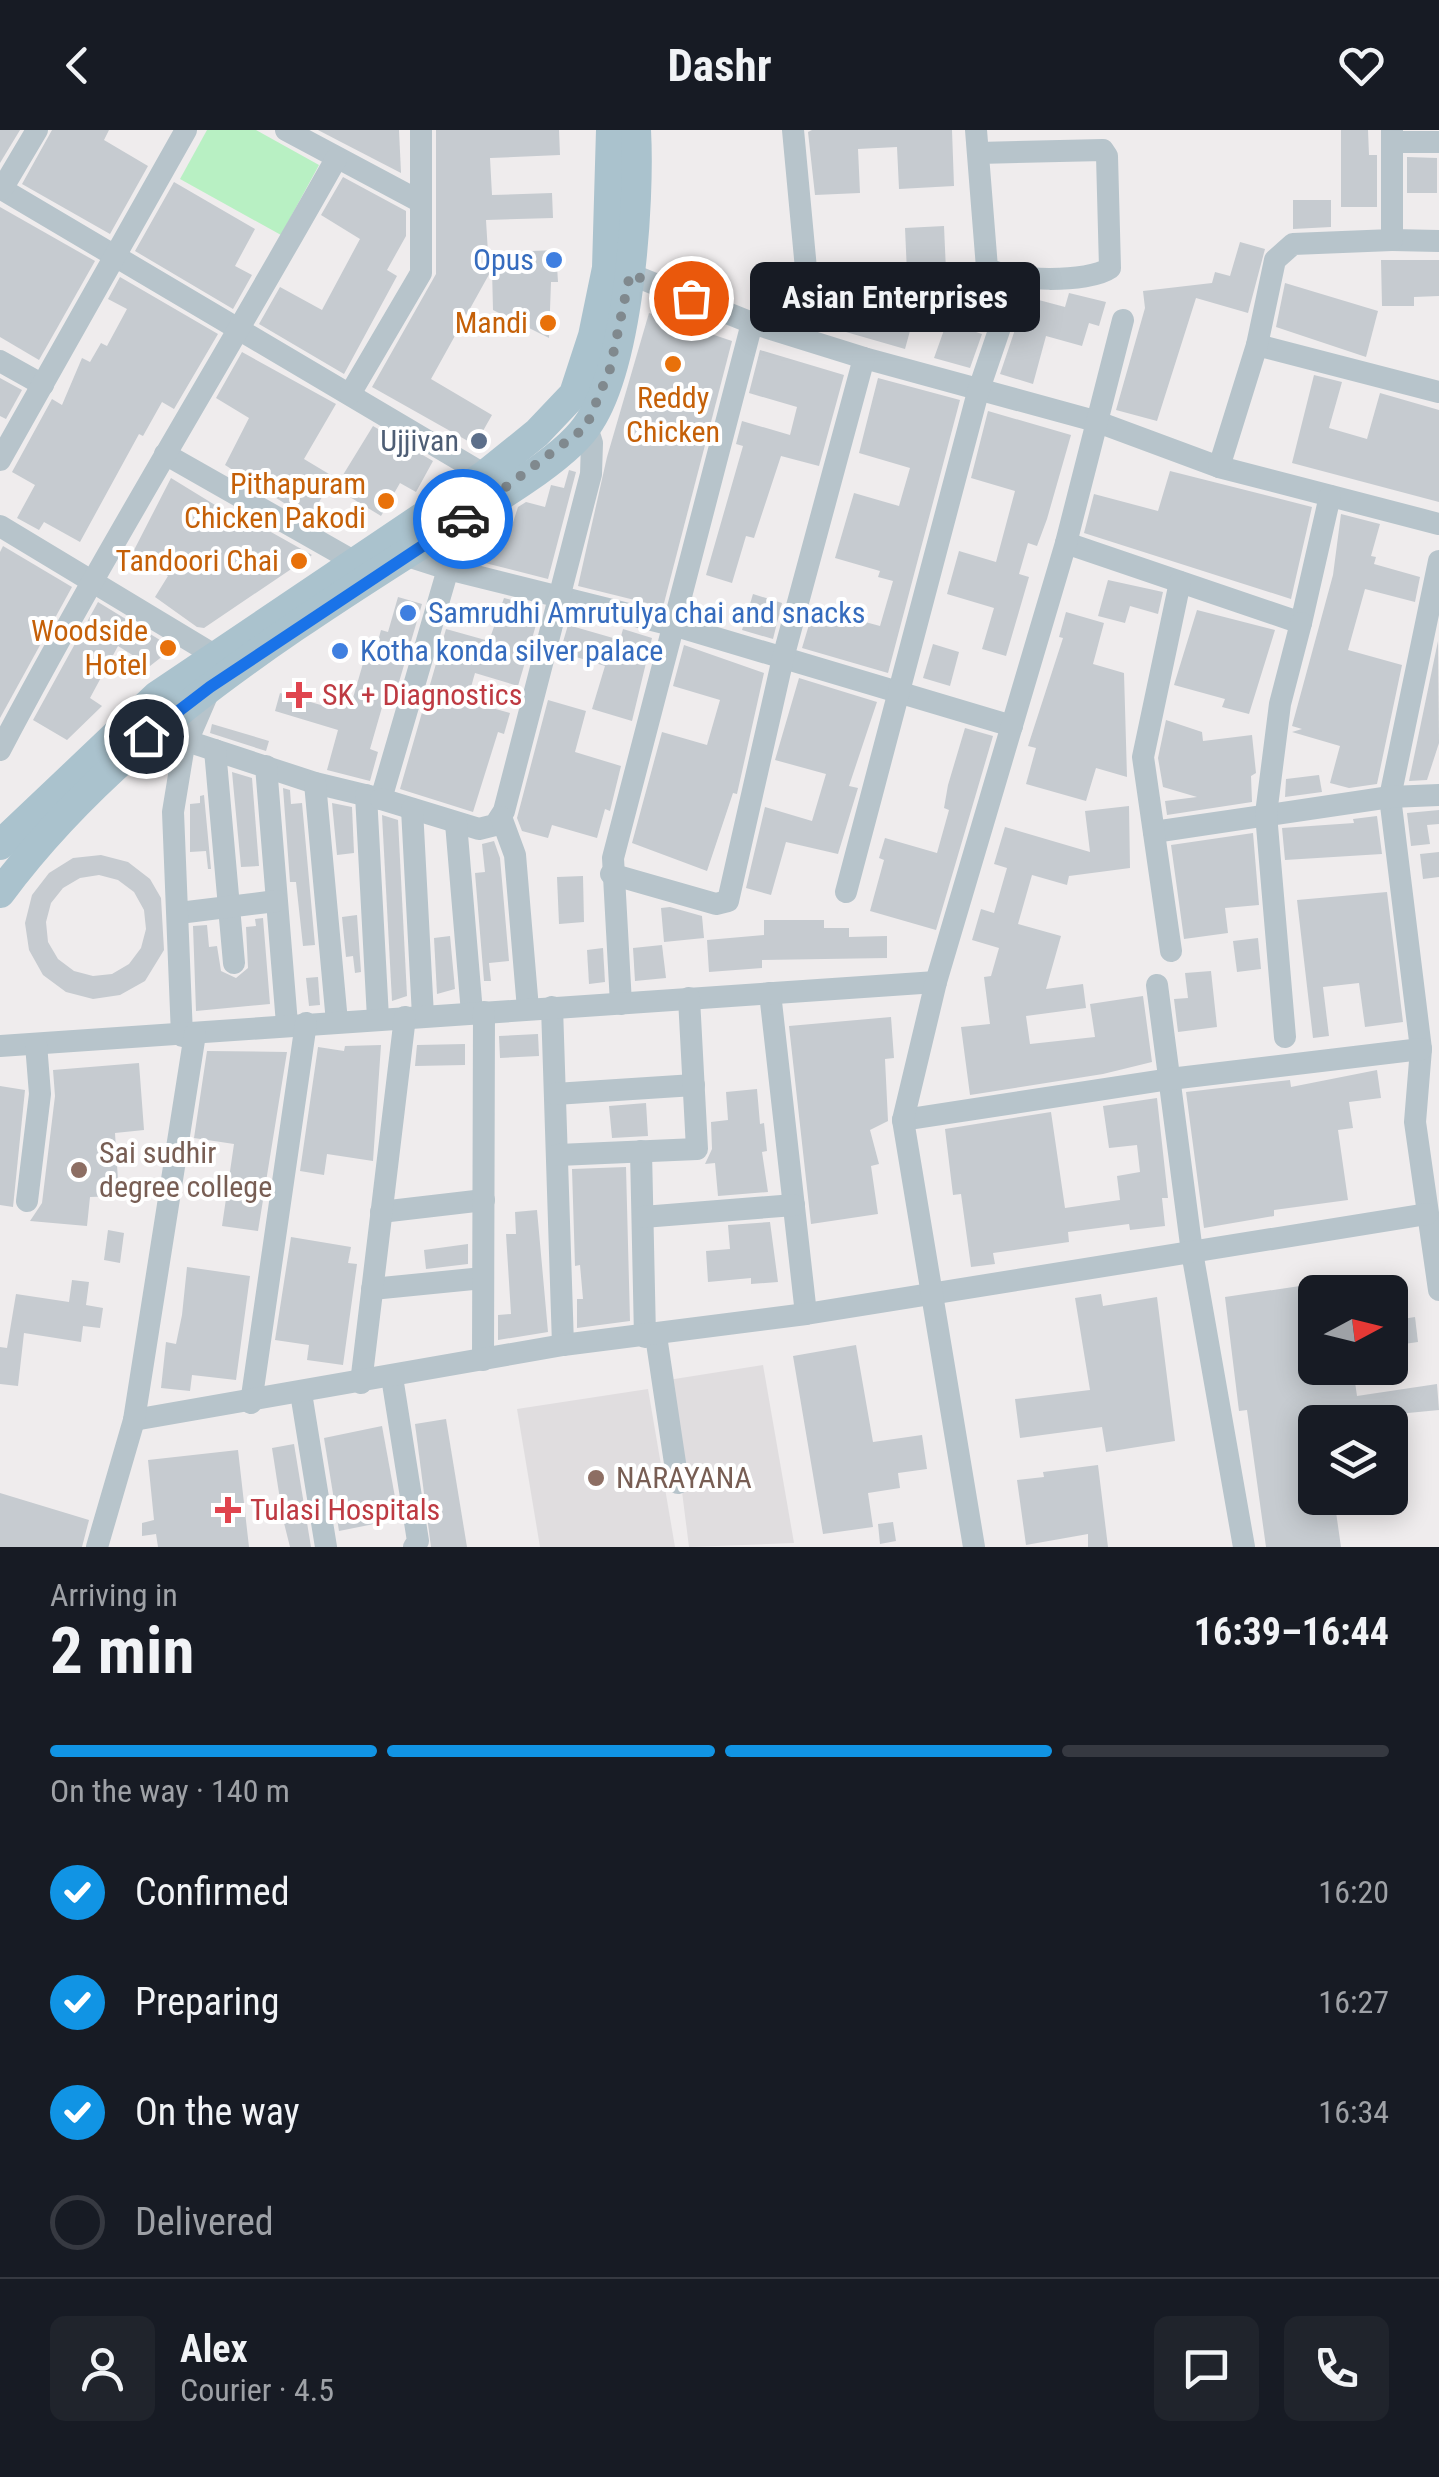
<!DOCTYPE html>
<meta charset="utf-8">
<style>
:root{--surface:#171b24;--page:#20242c;--text:#f1f3f6;--muted:#9ea1a6;--line:#363941;--accent:#1194e4}
body{margin:0;font-family:"Roboto Condensed",sans-serif;background:var(--page);color:var(--text);height:100vh;display:flex;flex-direction:column;font-size:38px;white-space:nowrap}
*{box-sizing:border-box;margin:0}
p{font-size:32px;color:var(--muted)}
.icon{flex:none;width:55px;height:55px;fill:none;stroke:currentColor;stroke-width:2;stroke-linecap:round;stroke-linejoin:round}
.map{position:relative;height:1417px;overflow:hidden}
.drawer{display:flex;flex-direction:column;background:var(--surface);flex:1}
.drawer>*{flex:none}
.needle{width:65px;rotate:83deg}
.controls{position:absolute;left:1298px;top:1145px;display:grid;gap:20px}
.controls a{display:grid;place-items:center;width:110px;height:110px;border-radius:15px;background:var(--surface);box-shadow:0 5px 25px #0003;font-size:50px}
.pin{position:absolute;display:grid;place-items:center;width:85px;height:85px;color:#fff;margin:-42px;border:5px solid #fff;border-radius:50%;box-shadow:0 2px 10px #0007}
.courier{position:absolute;display:grid;place-items:center;width:100px;height:100px;margin:-50px;border:8px solid #1a73e8;border-radius:50%;background:#fff;color:#222;box-shadow:0 2px 12px #0007}
.bubble{position:absolute;height:70px;border-radius:15px;background:var(--surface);box-shadow:0 5px 25px #0003;font-size:32px;font-weight:700;line-height:70px;text-align:center}
.summary em{font-style:normal;font-weight:700}
.summary div{display:flex;flex-direction:column-reverse}
.summary{display:flex;align-items:center;justify-content:space-between;height:170px;padding:0 50px}
h1{font-size:65px;font-weight:700;line-height:75px}
.bar{display:grid;grid-template-columns:repeat(4,1fr);gap:15px 10px;align-content:center;height:120px;padding:0 50px}
.bar i{height:12px;border-radius:8px;background:var(--line)}
.bar .current{background:var(--accent)}
.bar p{grid-column:span 4}
.line{display:flex;align-items:center;gap:25px;padding:0 50px;border-top:2px solid var(--line)}
.line div{flex:1}
.round{display:grid;place-items:center;flex:none;width:105px;height:105px;border-radius:15px;background:var(--page)}
ol{padding:0 50px;list-style:none}
li{display:flex;align-items:center;gap:30px;height:110px}
li p{margin-inline-start:auto}
li .icon{padding:10px;border-radius:50%;background:var(--accent);color:#fff;stroke-width:4}
li:last-child{color:var(--muted)}
li i{width:55px;height:55px;border:5px solid var(--line);border-radius:50%}
header{display:flex;justify-content:space-between;align-items:center;height:130px;padding:0 50px;background:var(--surface);font-size:45px;font-weight:700}
.map>svg:first-child{display:block}
</style>
<header><svg class="icon" aria-label="back" viewBox="0 0 24 24"><path d="M15 5l-7 7 7 7"/></svg>Dashr<svg class="icon" aria-label="heart" viewBox="0 0 24 24"><path d="M12 20l-8-8c-3-5 5-10 8-4 3-6 11-1 8 4z"/></svg></header>
<div class="map">
<svg width="1439" height="1417" viewBox="0 0 1439 1417">
<rect width="100%" height="100%" fill="#efeced"/>
<g fill="#e0dddf">
<path d="M763 1235 794 1413 689 1417 668 1250Z"/>
<path d="M648 1259 675 1417H540L517 1279Z"/>
</g>
<path fill="#b8f0c3" d="M207 0H256L319 35 281 105 180 49Z"/>
<g fill="#c6cbd0" fill-rule="evenodd">
<path d="M0 0H20L0 33Z"/>
<path d="M52 0H109L104 10 148 36 110 104 22 54Z"/>
<path d="M318 0H399L401 43 341 12Z"/>
<path d="M436 0H559L560 25 490 28 492 65 552 63 553 88 486 90 488 123 556 120 558 152H551L549 208 493 180 492 139 431 249 492 285 475 315 372 257 436 144Z"/>
<path d="M812 0H952L954 56 899 59 897 17 858 19 860 63 815 65 808 2Z"/>
<path d="M1341 0H1368L1369 25H1377V77H1341Z"/>
<path d="M1407 27 1437 28V63H1407Z"/>
<path d="M343 47 406 81V106L387 140 397 146 344 244 259 194 280 157 322 180 360 109 321 85Z"/>
<path d="M174 52 255 99 235 136 252 145 233 179 135 121Z"/>
<path d="M1293 70H1331V97L1293 99Z"/>
<path d="M0 77 95 131 39 230 0 207Z"/>
<path d="M944 96 946 141 907 143 905 98Z"/>
<path d="M1240 112 1265 119 1248 183 1196 168 1157 291 1116 280 1145 178 1143 161 1212 153 1215 142 1230 146Z"/>
<path d="M1381 130H1439V166L1414 167V176H1382Z"/>
<path d="M120 147 218 204 174 279 162 272 143 306 139 304 80 412 44 392 39 400 17 388 35 355 12 342 52 269 62 275 82 228 90 232 101 213 107 216 127 179 108 169Z"/>
<path d="M1285 153 1378 181 1366 227 1276 197Z"/>
<path d="M1069 163 1106 172 1099 196 1089 193 1082 216 1046 206 1033 254 1000 244 1022 179 1020 165 1065 177Z"/>
<path d="M890 172 916 179 905 219 773 181 819 177 831 181 836 176 867 177 868 173 889 178Z"/>
<path d="M954 172 982 180 976 202 982 204 970 238 934 228Z"/>
<path d="M649 183 732 211 663 477 578 456 607 327Z"/>
<path d="M760 220 844 245 819 336 781 326 754 408 746 406 732 453 706 445 743 316 736 314 742 291 790 305 797 277 749 263Z"/>
<path d="M242 222 336 274 304 329 334 347 309 389 225 335 249 288 216 268Z"/>
<path d="M1314 245 1342 252 1329 298 1367 309 1380 263 1439 280V372L1292 333Z"/>
<path d="M0 248 22 260 6 289 0 286Z"/>
<path d="M878 248 960 270 888 543 802 518 814 478 880 496 893 451 878 447 880 441 835 428 854 363 899 376 910 338 859 323Z"/>
<path d="M988 281 1071 305 1047 389 1037 416 1028 413 1019 444 1029 447 1006 526 982 519 994 478 947 464 959 421 996 432 1015 361 971 348Z"/>
<path d="M373 296 433 331 416 362 400 353 381 386 335 358Z"/>
<path d="M569 340 576 342 548 449 477 431 483 410 505 417 518 377 526 372 545 377 551 355 564 358Z"/>
<path d="M1170 341 1312 377 1291 469 1084 403 1094 364 1158 381Z"/>
<path d="M171 348 233 386 235 382 312 425 204 498 197 497 155 467 168 446 132 424Z"/>
<path d="M1341 384 1380 394 1371 426 1376 427 1374 434 1420 447 1415 472 1365 459 1348 520 1402 535 1377 654 1349 658 1330 653 1340 616 1292 602 1302 599 1292 596 1333 445Z"/>
<path d="M3 416 72 457 0 588V422Z"/>
<path d="M1108 450 1163 462 1158 484 1130 476 1125 493 1098 486Z"/>
<path d="M753 464 782 473 773 509 742 500Z"/>
<path d="M398 467 422 474 394 569 385 567 370 619 378 622 370 651 327 640 338 600 275 581 280 563 331 578 336 563 353 568 366 523 374 526 381 500 388 502Z"/>
<path d="M504 468 541 478 518 556 475 543 467 571 510 583 504 604 498 602 473 682 400 659 446 499 489 511Z"/>
<path d="M98 472 173 518 150 536 118 516 90 568 102 576 67 610 33 590Z"/>
<path d="M1197 480 1275 500 1249 584 1222 577 1225 569 1174 555Z"/>
<path d="M1066 482 1104 493 1093 534 1124 543 1127 647 1096 638 1086 671 1026 654 1036 618 1028 616 1063 508 1059 507Z"/>
<path d="M568 495 620 510 623 499 652 508 632 591 592 579 605 536 560 522Z"/>
<path d="M1438 511 1439 613 1427 650 1409 651Z"/>
<path d="M933 514 959 522 950 556 923 548Z"/>
<path d="M684 515 764 543 737 664 733 663 707 741 632 713 662 602 707 615 720 570 673 556Z"/>
<path d="M799 548 877 572 849 656 858 658 838 724 786 712 771 765 746 758 765 677 812 691 826 644 775 630Z"/>
<path d="M548 570 586 581 575 622 621 636 610 681 605 679 597 708 552 695 548 708 522 701 517 688Z"/>
<path d="M1166 590 1202 602 1203 611 1252 605 1256 643 1251 646 1252 672 1167 685 1165 671 1197 667 1163 657 1158 628Z"/>
<path d="M212 594 269 611 266 621 210 603Z"/>
<path d="M965 598 993 606 936 800 870 781 884 730 879 728 885 708 937 723 949 680 944 678 948 655Z"/>
<path d="M232 642 252 648 259 736 241 737Z"/>
<path d="M1319 645 1322 662 1285 667 1286 649Z"/>
<path d="M283 658 290 660 291 674 302 673 315 815 303 816 296 752H290Z"/>
<path d="M204 665 211 739H208L206 721 190 722V674L200 673V666Z"/>
<path d="M332 673 352 677 354 723 337 725Z"/>
<path d="M1129 676 1130 738 1069 746 1067 755 1032 745 1018 794 1061 806 1046 859 1083 854 1086 878 1026 886 1030 914 1095 907 1090 874 1143 866 1152 932 1103 944 970 965 961 897 990 894 984 847 991 846 999 818 972 810 981 779 994 783 1007 738 994 734 1005 697 1090 722 1085 681Z"/>
<path d="M1439 680V694L1427 695 1430 714 1411 716 1407 683Z"/>
<path d="M382 685 398 690 407 866 392 871Z"/>
<path d="M1377 686 1382 724 1285 730 1282 698 1354 693 1353 689Z"/>
<path d="M1253 703 1259 775 1225 778 1228 803 1184 809 1171 715Z"/>
<path d="M494 711 500 728 509 831 489 833 491 851H484L475 743 485 742 482 714Z"/>
<path d="M1439 722V747L1423 749 1420 724Z"/>
<path d="M101 725 128 732 150 749 161 768 164 820 145 851 120 865 93 869 66 862 43 845 29 820 25 793 32 765 49 743 73 728ZM99 745 118 750 134 762 144 780 146 799 141 818 129 834 112 844 93 846 74 841 58 829 48 812 46 792 51 773 63 758 80 748Z"/>
<path d="M583 746 584 792 559 794 557 747Z"/>
<path d="M1387 762 1403 892 1365 897 1359 853 1323 857 1329 906 1313 908 1297 770Z"/>
<path d="M670 777 702 786 704 808 664 812 661 778Z"/>
<path d="M357 785 361 842 355 843 353 826 346 827 342 787Z"/>
<path d="M263 788 270 874 196 881 193 796 207 795 209 817 217 816 221 841 236 848 248 838 246 797 256 796 255 789Z"/>
<path d="M764 790H824V798H849V807L887 806V828L762 830V838L709 842 707 810 764 805Z"/>
<path d="M450 806 455 859 437 864 434 808Z"/>
<path d="M1258 808 1261 839 1237 842 1233 811Z"/>
<path d="M662 815 666 848 635 851 633 818Z"/>
<path d="M603 818 605 852 589 854 587 820Z"/>
<path d="M1211 841 1217 897 1178 902 1174 869 1188 868 1185 843Z"/>
<path d="M318 847 320 875 309 876 306 848Z"/>
<path d="M891 887 894 928 885 929 888 991 870 1000 879 1034 871 1036 878 1084 811 1094 789 896Z"/>
<path d="M538 904 539 926 500 928 499 906Z"/>
<path d="M465 914V935L415 936 417 915Z"/>
<path d="M381 915 373 1031 327 1024 324 1045 300 1041 318 917 344 921 345 916Z"/>
<path d="M207 921 287 922 258 1101 222 1096 234 1014 194 1008Z"/>
<path d="M139 933 144 1000 115 1003 119 1066 90 1067 87 1096 30 1091 42 1073 55 966 53 940Z"/>
<path d="M1377 940 1381 968 1349 972 1353 998 1338 1000 1348 1070 1274 1080V1086L1204 1098 1186 962 1290 950 1291 957Z"/>
<path d="M0 956 25 960 13 1077 0 1075Z"/>
<path d="M757 959 760 994 764 993 767 1021 762 1022 768 1062 718 1066 715 1033 705 1034 712 1019 711 992 728 990 726 962Z"/>
<path d="M1157 968 1168 1068H1162L1165 1096 1130 1100 1129 1094 1068 1102 1069 1112 993 1123 995 1134 971 1137 961 1064 953 1065 945 999 1051 982 1065 1078 1120 1070 1117 1046 1140 1042 1137 1015 1109 1018 1103 976Z"/>
<path d="M646 973 648 1006 612 1008 609 976Z"/>
<path d="M626 1037 630 1191 577 1198V1169H583L580 1135 575 1136 572 1039Z"/>
<path d="M537 1080 548 1202 498 1210V1185L511 1184 506 1104H516L515 1082Z"/>
<path d="M770 1092 778 1152 751 1154V1148L708 1152 706 1121 730 1119 728 1095Z"/>
<path d="M108 1100 124 1103 120 1133 104 1130Z"/>
<path d="M291 1107 351 1117 348 1133 357 1134 343 1235 307 1230 309 1215 275 1210Z"/>
<path d="M468 1114V1134L426 1139 424 1120Z"/>
<path d="M187 1137 250 1146 236 1250 192 1245 190 1261 161 1258 166 1212 176 1214 182 1185Z"/>
<path d="M72 1150 89 1152 86 1175 103 1178 100 1198 83 1196 81 1212 24 1203 18 1256 0 1254V1217L7 1218 16 1164 69 1172Z"/>
<path d="M1300 1156 1312 1238H1353L1357 1266 1437 1254 1439 1280 1315 1292V1368H1334L1341 1417H1266L1247 1280 1239 1281 1225 1167Z"/>
<path d="M1101 1164 1103 1176 1157 1167 1175 1311 1106 1322 1102 1297 1020 1308 1015 1269 1090 1260 1075 1168Z"/>
<path d="M1415 1187 1418 1212 1390 1216V1191Z"/>
<path d="M856 1215 873 1312 922 1305 927 1339 898 1343 900 1358 868 1363 873 1397 823 1404 793 1226Z"/>
<path d="M446 1289 467 1417H431L415 1294Z"/>
<path d="M382 1296 399 1389 339 1401 324 1308Z"/>
<path d="M294 1314 311 1417H290L283 1389 272 1318Z"/>
<path d="M238 1320 249 1417H158L156 1404 142 1406V1393L154 1390 148 1330Z"/>
<path d="M1098 1335 1108 1417H1088V1404L1026 1415 1017 1350 1044 1347 1043 1342Z"/>
<path d="M0 1363 89 1390 82 1417H0Z"/>
<path d="M893 1392 896 1411 880 1414 878 1394Z"/>
</g>
<g fill="none" stroke-linecap="round" stroke-linejoin="round">
<g stroke="#b7c4cb" stroke-width="22">
<path d="M286 0 419 71"/>
<path d="M793 0 806 139"/>
<path d="M976 0 987 138C1009 152 1089 153 1110 138L1107 26 1103 20 978 23"/>
<path d="M1392 12H1439"/>
<path d="M0 58 485 345"/>
<path d="M2 59 37 0"/>
<path d="M1392 110 1439 111"/>
<path d="M630 144 752 193 864 228 1095 291 1219 337 1439 394"/>
<path d="M1257 215 1439 262"/>
<path d="M0 231 43 255"/>
<path d="M350 264 421 143V0"/>
<path d="M165 324 355 432"/>
<path d="M0 330 186 0"/>
<path d="M1219 337 1257 215 1275 130 1293 114 1392 110V0"/>
<path d="M0 396 214 525"/>
<path d="M1066 413 1301 493 1330 366"/>
<path d="M395 422 448 439 676 496 1012 596"/>
<path d="M1439 431 1390 667 1421 919 1415 992 1439 1160"/>
<path d="M187 611 315 653 381 669 448 439"/>
<path d="M0 620C106 419 225 227 336 29"/>
<path d="M215 620 234 833"/>
<path d="M266 636 287 894"/>
<path d="M315 653 337 892"/>
<path d="M366 665 378 888"/>
<path d="M381 669 479 699 495 695 504 681 591 344 592 313 587 297"/>
<path d="M412 679 423 886"/>
<path d="M501 687 515 725 528 879"/>
<path d="M456 693 472 883"/>
<path d="M1154 702 1390 667 1439 665"/>
<path d="M611 744 716 774 728 771 783 528 864 228"/>
<path d="M846 762 978 262 1008 174"/>
<path d="M179 783 276 771"/>
<path d="M1171 821 1143 627 1180 452"/>
<path d="M1157 855 1192 1122 1244 1417"/>
<path d="M770 863 806 1184"/>
<path d="M621 874 613 728 752 193"/>
<path d="M552 877 563 1215"/>
<path d="M182 906 173 682 183 621 209 561"/>
<path d="M1285 907 1266 684 1280 574 1301 493"/>
<path d="M0 916 936 852"/>
<path d="M555 964 694 955"/>
<path d="M903 990 1170 949 1421 919"/>
<path d="M641 1021 645 1207"/>
<path d="M558 1025 697 1019 689 868"/>
<path d="M27 1071 40 964 36 914"/>
<path d="M381 1082 484 1070"/>
<path d="M643 1087 794 1075"/>
<path d="M372 1159 483 1148"/>
<path d="M656 1206 678 1353"/>
<path d="M483 1230 484 882"/>
<path d="M392 1247 418 1411 414 1417"/>
<path d="M361 1253 405 887"/>
<path d="M301 1263 326 1417"/>
<path d="M251 1273 306 893"/>
<path d="M134 1290 563 1215 806 1184 1427 1084"/>
<path d="M97 1417 134 1290 195 904"/>
<path d="M974 1417 903 990 936 852 1066 413 1123 190"/>
</g>
<g stroke="#aac2cd" stroke-width="30">
<path d="M0 715 157 566 485 345 537 303 574 264 593 206 607 138 611 0"/>
<path d="M0 763C106 620 257 519 406 424 451 395 557 338 586 297 629 239 640 72 636 0"/>
</g>
</g>
<g fill="none" stroke-linecap="round" stroke-linejoin="round">
<path stroke="#80898e" stroke-width="10" stroke-dasharray="0 18" d="M463 389 586 297 610 239 630 144 691 168"/>
<path stroke="#1a73e8" stroke-width="12" d="M146 606 210 557 463 389"/>
</g>
<g fill="#3f7fe0" stroke="#fff" stroke-width="4">
<circle cx="554" cy="130" r="10"/>
<circle cx="408" cy="483" r="10"/>
<circle cx="340" cy="521" r="10"/>
</g>
<g fill="#e8710a" stroke="#fff" stroke-width="4">
<circle cx="548" cy="193" r="10"/>
<circle cx="673" cy="234" r="10"/>
<circle cx="386" cy="371" r="10"/>
<circle cx="299" cy="431" r="10"/>
<circle cx="168" cy="518" r="10"/>
</g>
<circle fill="#5c6f8a" stroke="#fff" stroke-width="4" cx="479" cy="311" r="10"/>
<g fill="#e0444e" stroke="#fff" stroke-width="4">
<path d="M294 550h10v10h10v10h-10v10h-10v-10h-10v-10h10z"/>
<path d="M223 1365h10v10h10v10h-10v10h-10v-10h-10v-10h10z"/>
</g>
<g fill="#8d6e63" stroke="#fff" stroke-width="4">
<circle cx="79" cy="1040" r="10"/>
<circle cx="596" cy="1348" r="10"/>
</g>
<g text-anchor="middle" stroke-width="8" stroke-linejoin="round" paint-order="stroke">
<g font-size="30" fill="#366cbe" stroke="#fff" text-anchor="start">
<text x="534" y="140" text-anchor="end">Opus</text>
<text x="428" y="493">Samrudhi Amrutulya chai and snacks</text>
<text x="360" y="531">Kotha konda silver palace</text>
</g>
<g font-size="30" fill="#c56008" stroke="#fff" text-anchor="end">
<text x="528" y="203">Mandi</text>
<text x="673" y="278" text-anchor="middle">Reddy<tspan x="673" dy="34">Chicken</tspan></text>
<text x="366" y="364">Pithapuram<tspan x="366" dy="34">Chicken Pakodi</tspan></text>
<text x="279" y="441">Tandoori Chai</text>
<text x="148" y="511">Woodside<tspan x="148" dy="34">Hotel</tspan></text>
</g>
<g font-size="30" fill="#4e5e75" stroke="#fff" text-anchor="end">
<text x="459" y="321">Ujjivan</text>
</g>
<g font-size="30" fill="#be3a42" stroke="#fff" text-anchor="start">
<text x="322" y="575">SK + Diagnostics</text>
<text x="250" y="1390">Tulasi Hospitals</text>
</g>
<g font-size="30" fill="#785e54" stroke="#fff" text-anchor="start">
<text x="99" y="1033">Sai sudhir<tspan x="99" dy="34">degree college</tspan></text>
<text x="616" y="1358">NARAYANA</text>
</g>
</g>
</svg>
<div class="controls">
<a><svg class="needle" viewBox="-14 -14 28 28"><path d="M0-13l5 13h-10z" fill="#e53935"/><path d="M0 13l5-13h-10z" fill="#9ea1a6"/></svg></a>
<a><svg class="icon" aria-label="layers" viewBox="0 0 24 24"><path d="M12 4l9 5-9 5-9-5zM3 14l9 5 9-5"/></svg></a>
</div>
<div class="pin" style="left:691px;top:168px;background:#ea580c"><svg class="icon" aria-label="bag" viewBox="0 0 24 24"><path d="M5 8h14l-1 12H6zM9 8a3 3 0 0 1 6 0"/></svg></div>
<div class="pin" style="left:146px;top:606px;background:#1f2937"><svg class="icon" aria-label="home" viewBox="0 0 24 24"><path d="M3 11l9-7 9 7M6 9v11h12V9"/></svg></div>
<div class="courier" style="left:463px;top:389px"><svg class="icon" aria-label="car" viewBox="0 0 24 24"><path d="M5 17H2v-5l4-1 3-4h7l3 4 3 1v5h-3M9 17h6M6 11h13"/><circle cx="7" cy="17" r="2"/><circle cx="17" cy="17" r="2"/></svg></div>
<div class="bubble" style="left:750px;top:132px;width:290px">Asian Enterprises</div>
</div>
<section class="drawer">
<div class="summary"><div><h1>2 min</h1><p>Arriving in</p></div><em>16:39–16:44</em></div>
<div class="bar"><i class="current"></i><i class="current"></i><i class="current"></i><i></i><p>On the way · 140 m</p></div>
<ol>
<li><svg class="icon" aria-label="check" viewBox="0 0 24 24"><path d="M5 12l5 5 9-10"/></svg>Confirmed<p>16:20</p></li>
<li><svg class="icon" aria-label="check" viewBox="0 0 24 24"><path d="M5 12l5 5 9-10"/></svg>Preparing<p>16:27</p></li>
<li><svg class="icon" aria-label="check" viewBox="0 0 24 24"><path d="M5 12l5 5 9-10"/></svg>On the way<p>16:34</p></li>
<li><i></i>Delivered</li>
</ol>
<div class="line" style="height:180px"><a class="round"><svg class="icon" aria-label="person" viewBox="0 0 24 24"><circle cx="12" cy="8" r="4"/><path d="M4 21q1-7 8-7t8 7"/></svg></a><div><b>Alex</b><p>Courier · 4.5</p></div><a class="round"><svg class="icon" aria-label="chat" viewBox="0 0 24 24"><path d="M4 5h16v11H9l-5 4z"/></svg></a><a class="round"><svg class="icon" aria-label="phone" viewBox="0 0 24 24"><path d="M5 4h4l2 5-3 2q2 4 5 5l2-3 5 2v4C11 20 4 13 5 4z"/></svg></a></div>
</section>
